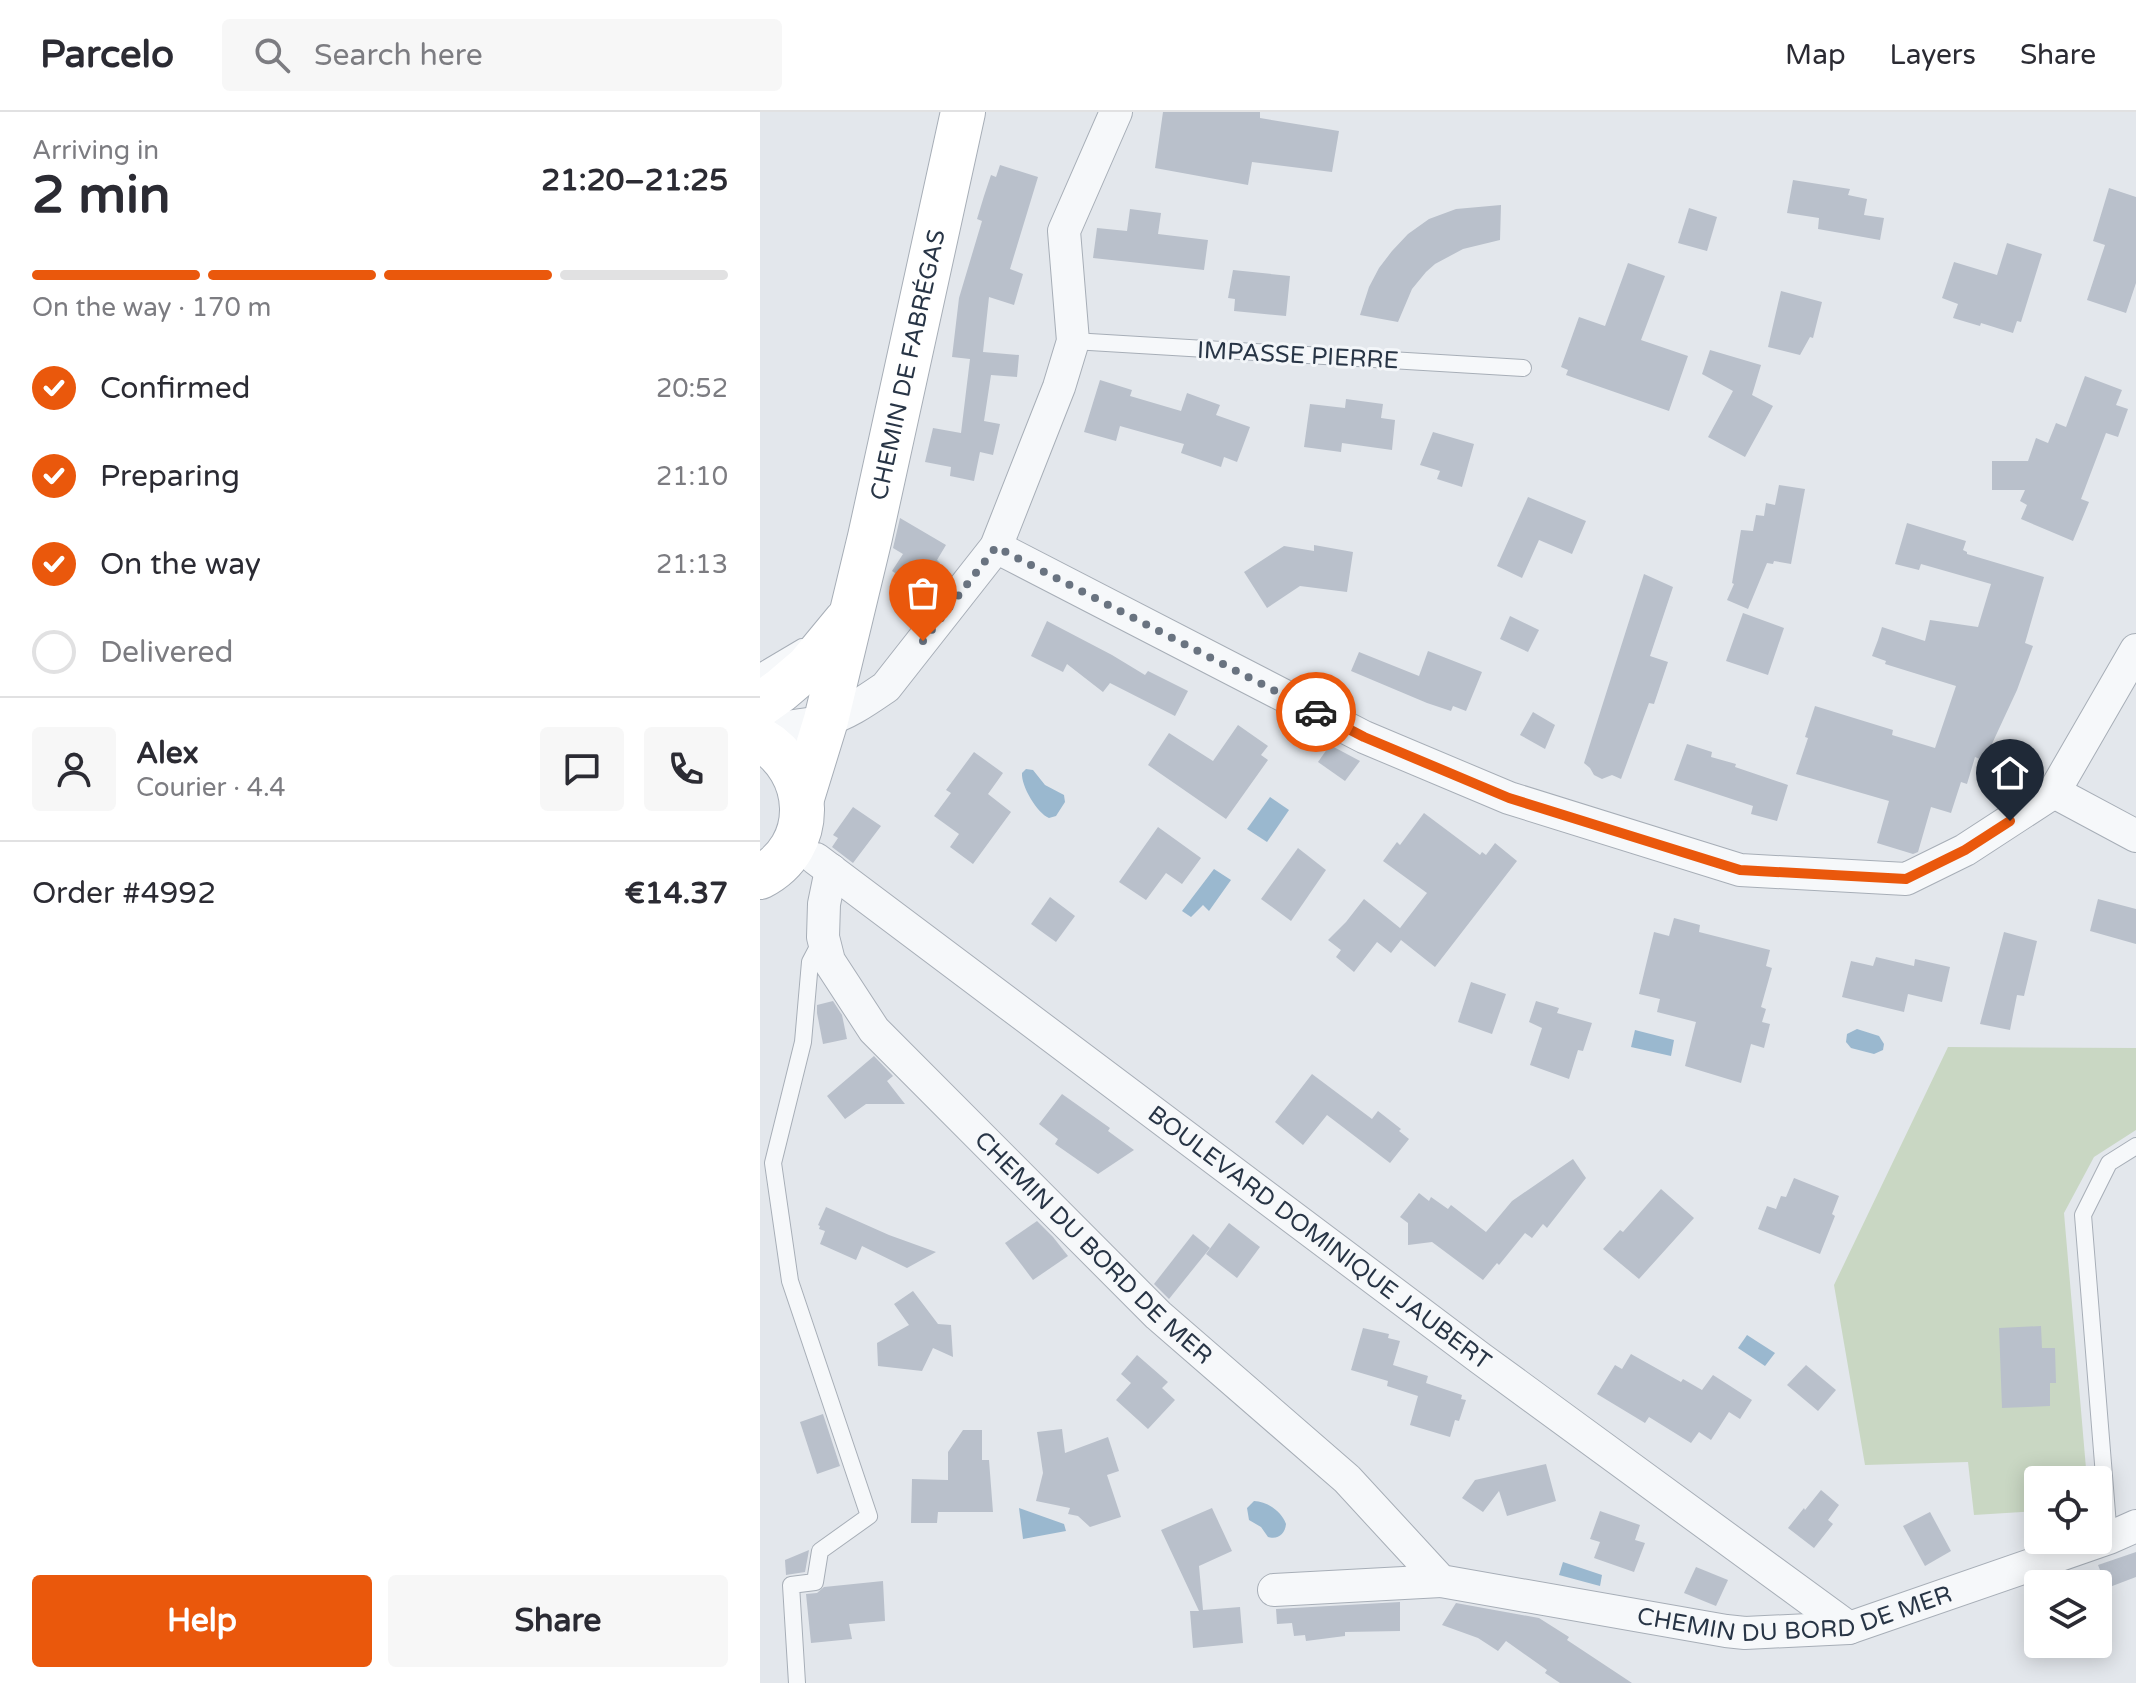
<!DOCTYPE html>
<meta charset="utf-8">
<style>
:root{--surface:#fff;--page:#f7f7f7;--text:#2b2b33;--muted:#7c7c81;--line:#e1e1e2;--accent:#ea580c}
body{margin:0;font-family:"Varela Round",sans-serif;background:var(--page);color:var(--text);height:100vh;display:flex;flex-direction:column;font-size:30px;white-space:nowrap}
*{box-sizing:border-box;margin:0}
p{font-size:26px;color:var(--muted)}
.icon{flex:none;width:44px;height:44px;fill:none;stroke:currentColor;stroke-width:2;stroke-linecap:round;stroke-linejoin:round}
.map{position:relative;flex:1;overflow:hidden}
.details{display:flex;flex-direction:column;background:var(--surface);width:760px}
.details>*{flex:none}
.tools{position:absolute;left:1264px;top:1354px;display:grid;gap:16px}
.tools a{display:grid;place-items:center;width:88px;height:88px;border-radius:8px;background:var(--surface);box-shadow:0 4px 20px #0003;font-size:40px}
.pin{position:absolute;display:grid;place-items:center;width:68px;height:68px;color:#fff;margin:-82px -34px;border-radius:50% 50% 50% 0;rotate:-45deg;box-shadow:0 0 8px #0007}
.pin .icon{rotate:45deg}
.courier{position:absolute;display:grid;place-items:center;width:80px;height:80px;margin:-40px;border:6px solid #ea580c;border-radius:50%;background:#fff;color:#222;box-shadow:0 2px 10px #0007}
.overview em{font-style:normal;font-weight:700}
.overview div{display:flex;flex-direction:column-reverse}
.overview{display:flex;align-items:center;justify-content:space-between;height:136px;padding:0 32px}
h1{font-size:52px;font-weight:700;line-height:60px}
.bar{display:grid;grid-template-columns:repeat(4,1fr);gap:12px 8px;align-content:center;height:96px;padding:0 32px}
.bar i{height:10px;border-radius:6px;background:var(--line)}
.bar .active{background:var(--accent)}
.bar p{grid-column:span 4}
.line{display:flex;align-items:center;gap:20px;padding:0 32px;border-top:2px solid var(--line)}
.line div{flex:1}
.round{display:grid;place-items:center;flex:none;width:84px;height:84px;border-radius:8px;background:var(--page)}
ol{padding:0 32px;list-style:none}
li{display:flex;align-items:center;gap:24px;height:88px}
li p{margin-inline-start:auto}
li .icon{padding:8px;border-radius:50%;background:var(--accent);color:#fff;stroke-width:4}
li:last-child{color:var(--muted)}
li i{width:44px;height:44px;border:4px solid var(--line);border-radius:50%}
.primary-button{display:flex;gap:16px;margin-top:auto;padding:16px 32px}
.primary-button a{flex:1;height:92px;border-radius:8px;background:var(--accent);color:#fff;font-size:32px;font-weight:700;line-height:92px;text-align:center}
.primary-button a+a{background:var(--page);color:var(--text)}
header{display:flex;align-items:center;gap:48px;box-sizing:border-box;height:112px;padding:0 40px;background:var(--surface);border-bottom:2px solid var(--line)}
header strong{font-size:38px}
nav{display:flex;gap:44px;margin-inline-start:auto;font-size:28px}
.search{width:560px;height:72px;background:var(--page);display:flex;align-items:center;gap:20px;box-sizing:border-box;padding:0 28px;border-radius:8px;color:var(--muted);font-size:30px}
main{display:flex;flex:1;min-height:0}
.map>svg:first-child{display:block}
</style>
<header>
<strong>Parcelo</strong>
<div class="search"><svg class="icon" aria-label="search" viewBox="0 0 24 24"><circle cx="10" cy="10" r="6"/><path d="M15 15l6 6"/></svg>Search here</div>
<nav><a>Map</a><a>Layers</a><a>Share</a></nav>
</header>
<main>
<section class="details">
<div class="overview"><div><h1>2 min</h1><p>Arriving in</p></div><em>21:20–21:25</em></div>
<div class="bar"><i class="active"></i><i class="active"></i><i class="active"></i><i></i><p>On the way · 170 m</p></div>
<ol>
<li><svg class="icon" aria-label="check" viewBox="0 0 24 24"><path d="M5 12l5 5 9-10"/></svg>Confirmed<p>20:52</p></li>
<li><svg class="icon" aria-label="check" viewBox="0 0 24 24"><path d="M5 12l5 5 9-10"/></svg>Preparing<p>21:10</p></li>
<li><svg class="icon" aria-label="check" viewBox="0 0 24 24"><path d="M5 12l5 5 9-10"/></svg>On the way<p>21:13</p></li>
<li><i></i>Delivered</li>
</ol>
<div class="line" style="height:144px"><a class="round"><svg class="icon" aria-label="person" viewBox="0 0 24 24"><circle cx="12" cy="8" r="4"/><path d="M4 21q1-7 8-7t8 7"/></svg></a><div><b>Alex</b><p>Courier · 4.4</p></div><a class="round"><svg class="icon" aria-label="chat" viewBox="0 0 24 24"><path d="M4 5h16v11H9l-5 4z"/></svg></a><a class="round"><svg class="icon" aria-label="phone" viewBox="0 0 24 24"><path d="M5 4h4l2 5-3 2q2 4 5 5l2-3 5 2v4C11 20 4 13 5 4z"/></svg></a></div>
<div class="line" style="height:104px"><div>Order #4992</div><b>€14.37</b></div>
<div class="primary-button"><a>Help</a><a>Share</a></div>
</section>
<div class="map">
<svg width="1376" height="1571" viewBox="0 0 1376 1571">
<rect width="100%" height="100%" fill="#e3e7ec"/>
<path fill="#c9d7c3" d="M1188 935 1376 936V1018L1334 1045 1304 1101 1327 1368H1278V1399L1214 1403 1208 1350 1105 1353 1074 1173Z"/>
<g fill="#9ab8cf">
<path d="M266 657 273 658 285 673 304 683 305 690 296 704 289 706C277 701 261 674 262 661Z"/>
<path d="M510 685 529 698 507 730 487 717Z"/>
<path d="M454 757 471 768 449 799 443 793 431 805 422 799Z"/>
<path d="M1097 917 1119 924 1124 932 1123 938 1114 942 1091 936 1086 930 1087 922Z"/>
<path d="M875 918 914 928 911 944 871 935Z"/>
<path d="M987 1223 1015 1241 1005 1254 978 1236Z"/>
<path d="M494 1389C507 1389 522 1400 526 1412 525 1422 518 1428 508 1425L501 1415 489 1408 487 1396Z"/>
<path d="M259 1396 304 1412 306 1419 263 1427Z"/>
<path d="M803 1450 842 1463 840 1474 799 1463Z"/>
</g>
<g fill="#b9c0cb">
<path d="M403 0H500V6L579 19 572 60 492 50 488 73 395 56Z"/>
<path d="M240 53 278 65 250 157 263 162 254 193 229 185 223 240 259 243 257 265 231 263 224 309 240 312 233 343 220 340 214 369 190 364 191 355 165 350 173 316 201 321 210 247 192 245 199 186 222 109 217 107 224 84 231 63 236 65Z"/>
<path d="M1033 68 1090 77 1088 83 1107 87 1104 103 1124 106 1120 128 1058 117 1059 106 1027 101Z"/>
<path d="M1349 76 1376 85V171L1366 201 1327 188 1345 133 1333 129Z"/>
<path d="M741 93 740 128 703 137 675 152 666 160 652 177 638 210 600 203 609 175 619 156 632 139 648 122 669 107 696 97Z"/>
<path d="M929 96 957 105 947 139 918 131Z"/>
<path d="M370 97 401 101 398 122 448 128 444 158 333 146 337 116 367 119Z"/>
<path d="M1247 131 1282 142 1261 210 1257 209 1253 221 1221 211 1220 214 1193 206 1198 192 1182 186 1194 150 1237 163Z"/>
<path d="M868 151 905 164 881 228 928 244 909 299 806 263 808 258 801 255 819 205 845 214Z"/>
<path d="M473 158 530 164 526 204 474 199 475 187 468 186Z"/>
<path d="M1021 179 1062 190 1053 226 1050 225 1040 243 1008 235Z"/>
<path d="M950 238 1001 253 992 283 1013 294 985 345 948 325 973 279 942 262Z"/>
<path d="M1325 264 1362 278 1356 293 1368 297 1358 325 1346 321 1321 387 1329 390 1313 429 1261 407 1267 393 1260 389 1265 378H1232V349H1268L1276 326 1288 331 1296 311 1306 315Z"/>
<path d="M340 268 372 278 370 284 421 299 427 281 460 293 456 303 490 315 477 350 464 345 461 355 421 341 424 332 360 314 356 329 324 320Z"/>
<path d="M586 287 623 292 621 306 635 308 632 338 582 331 581 340 544 335 550 292 585 296Z"/>
<path d="M673 320 714 332 702 375 677 367 680 359 660 353Z"/>
<path d="M1019 373 1045 377 1031 452 1014 449 1013 452 1007 451 988 497 967 488 974 472 972 471 981 418 993 419 996 403 1004 404 1006 391 1015 393Z"/>
<path d="M768 385 826 409 812 442 779 428 762 466 737 454Z"/>
<path d="M140 406 186 433 177 448 180 451 162 478 132 459 143 442 133 436Z"/>
<path d="M1147 411 1206 429 1203 438 1207 440V442L1284 465 1265 531 1273 534 1257 578 1224 649 1215 645 1207 672 1201 670 1191 701 1171 695 1158 740 1153 742 1117 731 1129 689 1036 662 1048 626 1045 625 1055 594 1133 618 1132 623 1175 636 1196 574 1125 552 1126 549 1112 544 1118 528 1122 515 1165 529 1170 508 1218 515 1231 472 1161 452 1159 458 1135 452Z"/>
<path d="M554 433 593 440 587 480 540 474 507 496 484 460 524 434 554 439Z"/>
<path d="M884 462 913 475 890 544 908 550 894 592 889 591 861 667 852 663 842 667 834 663 830 656 824 651Z"/>
<path d="M983 501 1024 516 1008 563 966 549Z"/>
<path d="M750 504 779 518 768 540 740 527Z"/>
<path d="M287 509 352 543 385 563 388 559 428 579 415 604 350 571 343 580 307 552 303 560 271 544Z"/>
<path d="M668 539 722 560 706 599 693 594 691 599 667 591 591 559 599 540 659 564Z"/>
<path d="M773 600 795 613 785 637 760 623Z"/>
<path d="M478 613 508 634 501 643 508 648 466 707 388 653 409 621 453 649Z"/>
<path d="M927 632 952 640 951 645 976 652 975 655 1028 673 1017 709 991 702 993 694 914 668Z"/>
<path d="M570 633 600 649 585 669 558 650Z"/>
<path d="M214 640 243 661 228 682 251 700 213 752 190 735 199 722 174 704 191 681 186 678Z"/>
<path d="M93 695 121 714 93 751 72 735 78 726 73 723Z"/>
<path d="M664 701 720 743 722 740 726 743 735 731 757 749 675 855 641 828 631 841 617 830 594 860 576 845 581 838 568 828 586 810 604 787 640 816 667 781 623 749 637 730 640 733Z"/>
<path d="M398 715 441 746 422 772 406 761 386 788 359 770Z"/>
<path d="M538 736 566 758 531 809 501 787Z"/>
<path d="M290 785 315 804 296 830 271 812Z"/>
<path d="M1338 787 1376 797V832L1330 819Z"/>
<path d="M914 806 940 813 939 820 1010 838 1006 854 1012 856 1001 895 1006 897 1002 910 1010 912 1004 936 991 932 981 971 925 954 936 910 897 900 900 887 879 882 894 820 909 824Z"/>
<path d="M1244 820 1277 829 1264 884 1257 883 1250 918 1220 912Z"/>
<path d="M1116 845 1154 854 1155 847 1190 855 1182 890 1148 882 1144 900 1082 885 1091 849 1113 854Z"/>
<path d="M711 870 746 882 732 922 698 910Z"/>
<path d="M73 889 82 903 87 927 63 932 57 901V893Z"/>
<path d="M776 889 799 896 797 901 832 911 823 939 818 938 809 967 770 953 782 916 769 910Z"/>
<path d="M114 944 133 964 127 969 145 992H106L85 1007 67 984Z"/>
<path d="M552 962 612 1007 618 999 641 1017 639 1019 649 1027 630 1051 567 1003 543 1033 515 1010Z"/>
<path d="M302 982 350 1016 348 1019 374 1038 338 1062 295 1032 298 1027 279 1012Z"/>
<path d="M813 1047 826 1066 787 1116 783 1112 772 1126 765 1121 739 1153 737 1151 723 1168 672 1130 648 1133V1111L640 1105 659 1081 669 1089 671 1085 688 1097 691 1093 726 1120 752 1089Z"/>
<path d="M1034 1066 1079 1084 1072 1102 1075 1104 1060 1142 998 1117 1007 1094 1016 1097 1021 1084 1026 1085Z"/>
<path d="M901 1077 934 1106 879 1167 843 1137 860 1118 863 1120Z"/>
<path d="M66 1095 129 1123 176 1140 147 1156 102 1134 96 1148 60 1132 65 1119 59 1117 60 1114 58 1113Z"/>
<path d="M277 1109 293 1125 308 1144 273 1168 245 1131Z"/>
<path d="M469 1111 500 1135 477 1166 446 1142Z"/>
<path d="M433 1122 450 1136 409 1187 394 1172Z"/>
<path d="M153 1179 178 1212 191 1213 193 1245 173 1236 162 1259 118 1254 117 1231 149 1213 134 1192Z"/>
<path d="M1281 1214 1282 1236H1295L1296 1271H1290V1294L1242 1296 1239 1216Z"/>
<path d="M603 1216 629 1222 628 1226 640 1229 633 1253 668 1264 666 1271 702 1283 701 1287 706 1288 699 1309 695 1308 690 1325 650 1313 658 1284 627 1274 628 1269 591 1258Z"/>
<path d="M871 1242 921 1270 923 1267 942 1278 953 1263 992 1288 980 1307 969 1300 951 1328 939 1320 931 1331 889 1305 885 1311 837 1282 855 1253 862 1257Z"/>
<path d="M377 1243 408 1270 402 1276 415 1288 388 1317 356 1288 371 1271 361 1262Z"/>
<path d="M1046 1253 1076 1278 1058 1299 1027 1273Z"/>
<path d="M63 1302 80 1354 57 1362 40 1310Z"/>
<path d="M302 1317 305 1341 348 1325 359 1359 347 1363 361 1405 330 1415 318 1404 308 1402 310 1396 276 1389 283 1361 277 1320Z"/>
<path d="M203 1318H222V1348H229L233 1400H178L177 1411H151L152 1367 188 1368V1340Z"/>
<path d="M786 1352 796 1389 747 1404 739 1379 723 1400 702 1386 715 1368Z"/>
<path d="M1061 1378 1079 1393 1068 1408 1073 1412 1054 1436 1028 1416 1044 1396 1045 1398Z"/>
<path d="M452 1396 472 1439 439 1454 443 1498 480 1495 483 1531 433 1536 430 1499H439L401 1418Z"/>
<path d="M840 1399 880 1413 875 1428 885 1431 874 1460 834 1446 840 1430 830 1427Z"/>
<path d="M1170 1400 1191 1439 1165 1454 1143 1414Z"/>
<path d="M49 1438 45 1460 26 1463 25 1448Z"/>
<path d="M1376 1440V1465L1347 1476 1338 1453Z"/>
<path d="M936 1455 968 1468 956 1494 924 1481Z"/>
<path d="M123 1469 125 1509 89 1512 92 1527 51 1531 46 1482 57 1481 64 1475Z"/>
<path d="M640 1490V1519L585 1520V1524L546 1529 545 1523 534 1524 532 1511 517 1512 516 1497Z"/>
<path d="M696 1491 779 1506 809 1525 807 1528 872 1571H800L785 1561 787 1558 746 1529 738 1539 718 1526 682 1513Z"/>
</g>
<g fill="none" stroke-linecap="round" stroke-linejoin="round">
<defs>
<g id="lane">
<path d="M313 229 763 256"/>
<path d="M0 560 42 535"/>
<path d="M1349 1426 1323 1103 1349 1051 1376 1034"/>
<path d="M37 1571 31 1473 55 1470 60 1439 109 1404 30 1169 13 1051 43 930 50 850 61 829"/>
</g>
<g id="street">
<path d="M236 435 604 625 749 686 980 758 1146 767 1205 738 1294 680 1376 538"/>
<path d="M0 622C21 614 42 614 63 609 86 603 107 588 126 575L236 435 299 275 313 229 304 119 356 0"/>
<path d="M1294 680 1376 724"/>
<path id="s1" d="M56 747 720 1246 1089 1516"/>
<path id="s2" d="M71 758 64 792 63 825 69 849 114 918 398 1203 587 1367 681 1469 966 1519 985 1521 1089 1516 1349 1426 1376 1414"/>
<path d="M514 1478 681 1469"/>
</g>
<g id="secondary">
<path d="M0 593 21 578 48 555 86 509"/>
<path d="M0 627C54 658 58 735 0 765"/>
<path id="s3" d="M42 686 66 608 110 425 203 0"/>
</g>
</defs>
<use href="#lane" stroke="#a7aeb7" stroke-width="18"/>
<use href="#street" stroke="#a7aeb7" stroke-width="34"/>
<use href="#secondary" stroke="#a7aeb7" stroke-width="46"/>
<use href="#lane" stroke="#f6f8fa" stroke-width="16"/>
<use href="#street" stroke="#f6f8fa" stroke-width="32"/>
<use href="#secondary" stroke="#fff" stroke-width="44"/>
</g>
<g fill="none" stroke-linecap="round" stroke-linejoin="round">
<path stroke="#697380" stroke-width="8" stroke-dasharray="0 14.4" d="M163 529 236 435 556 600"/>
<path stroke="#ea580c" stroke-width="10" d="M556 600 604 625 749 686 980 758 1146 767 1205 738 1250 709"/>
</g>
<g text-anchor="middle" stroke-width="6" stroke-linejoin="round" paint-order="stroke">
<g font-size="24" fill="#283546" stroke="#f3f6f9">
<text transform="translate(538 243) rotate(3)" y="8">IMPASSE PIERRE</text>
<text dy="8" stroke="none"><textPath href="#s3" startOffset="446">CHEMIN DE FABRÉGAS</textPath></text>
<text dy="8" stroke="none"><textPath href="#s1" startOffset="630">BOULEVARD DOMINIQUE JAUBERT</textPath></text>
<text dy="8" stroke="none"><textPath href="#s2" startOffset="484">CHEMIN DU BORD DE MER</textPath></text>
<text dy="8" stroke="none"><textPath href="#s2" startOffset="1326">CHEMIN DU BORD DE MER</textPath></text>
</g>
</g>
</svg>
<div class="tools">
<a><svg class="icon" aria-label="locate" viewBox="0 0 24 24"><circle cx="12" cy="12" r="6"/><path d="M12 2v4M12 18v4M2 12h4M18 12h4"/></svg></a>
<a><svg class="icon" aria-label="layers" viewBox="0 0 24 24"><path d="M12 4l9 5-9 5-9-5zM3 14l9 5 9-5"/></svg></a>
</div>
<div class="pin" style="left:163px;top:529px;background:#ea580c"><svg class="icon" aria-label="bag" viewBox="0 0 24 24"><path d="M5 8h14l-1 12H6zM9 8a3 3 0 0 1 6 0"/></svg></div>
<div class="pin" style="left:1250px;top:709px;background:#1f2937"><svg class="icon" aria-label="home" viewBox="0 0 24 24"><path d="M3 11l9-7 9 7M6 9v11h12V9"/></svg></div>
<div class="courier" style="left:556px;top:600px"><svg class="icon" aria-label="car" viewBox="0 0 24 24"><path d="M5 17H2v-5l4-1 3-4h7l3 4 3 1v5h-3M9 17h6M6 11h13"/><circle cx="7" cy="17" r="2"/><circle cx="17" cy="17" r="2"/></svg></div>
</div>
</main>
